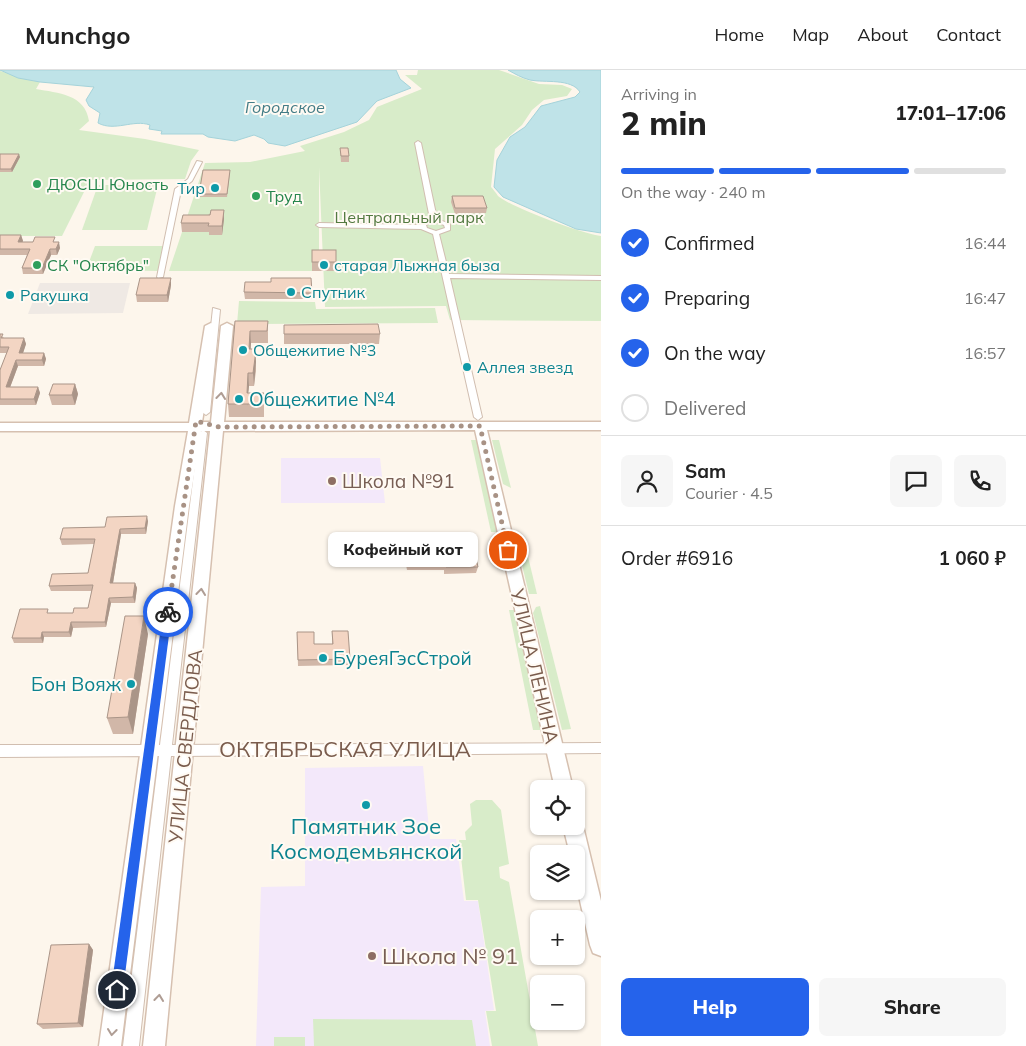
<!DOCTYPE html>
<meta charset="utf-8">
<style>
:root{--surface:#fff;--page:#f6f6f6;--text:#222;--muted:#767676;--line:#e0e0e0;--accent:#2563eb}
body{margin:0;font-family:Mulish,sans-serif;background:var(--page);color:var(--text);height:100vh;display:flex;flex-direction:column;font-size:19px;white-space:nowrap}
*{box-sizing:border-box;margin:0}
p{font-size:16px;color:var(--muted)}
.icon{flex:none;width:28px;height:28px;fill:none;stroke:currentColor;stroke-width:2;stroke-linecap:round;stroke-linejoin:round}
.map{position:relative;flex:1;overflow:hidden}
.side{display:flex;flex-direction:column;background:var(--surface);width:425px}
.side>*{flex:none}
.buttons{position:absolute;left:530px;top:710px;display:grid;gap:10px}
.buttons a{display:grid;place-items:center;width:55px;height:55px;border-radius:8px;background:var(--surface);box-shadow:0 1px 4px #0004;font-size:25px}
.pin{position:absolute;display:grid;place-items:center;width:42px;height:42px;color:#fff;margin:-21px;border:2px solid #fff;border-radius:50%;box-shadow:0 1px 5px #0007}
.courier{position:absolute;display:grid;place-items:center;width:50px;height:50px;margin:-25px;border:4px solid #2563eb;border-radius:50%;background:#fff;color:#222;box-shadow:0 1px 6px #0007}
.bubble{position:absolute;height:35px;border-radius:8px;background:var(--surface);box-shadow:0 1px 4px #0004;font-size:16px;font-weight:800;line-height:35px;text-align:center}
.headline em{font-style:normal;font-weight:800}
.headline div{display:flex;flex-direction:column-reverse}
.headline{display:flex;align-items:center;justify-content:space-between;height:85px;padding:0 20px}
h1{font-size:32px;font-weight:800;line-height:38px}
.bar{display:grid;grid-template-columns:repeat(4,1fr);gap:8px 5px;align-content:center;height:60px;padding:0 20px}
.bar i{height:6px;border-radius:4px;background:var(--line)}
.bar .active{background:var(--accent)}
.bar p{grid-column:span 4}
.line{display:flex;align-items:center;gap:12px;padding:0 20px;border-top:1px solid var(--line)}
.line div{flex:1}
.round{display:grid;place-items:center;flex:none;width:52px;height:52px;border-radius:8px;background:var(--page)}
ol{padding:0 20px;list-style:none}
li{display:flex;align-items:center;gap:15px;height:55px}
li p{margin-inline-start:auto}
li .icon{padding:5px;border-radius:50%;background:var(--accent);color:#fff;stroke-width:4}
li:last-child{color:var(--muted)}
li i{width:28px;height:28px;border:2px solid var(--line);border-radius:50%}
.cta{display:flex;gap:10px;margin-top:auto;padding:10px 20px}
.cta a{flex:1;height:58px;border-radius:8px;background:var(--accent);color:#fff;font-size:20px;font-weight:800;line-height:58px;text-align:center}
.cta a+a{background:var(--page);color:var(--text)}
header{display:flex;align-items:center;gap:30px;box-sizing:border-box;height:70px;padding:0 25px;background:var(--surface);border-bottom:1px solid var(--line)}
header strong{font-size:24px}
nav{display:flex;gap:28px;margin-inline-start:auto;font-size:18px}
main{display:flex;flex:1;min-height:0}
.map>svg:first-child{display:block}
</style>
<header>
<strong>Munchgo</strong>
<nav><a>Home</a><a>Map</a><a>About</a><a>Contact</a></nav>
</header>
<main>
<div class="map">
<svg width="601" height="976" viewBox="0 0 601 976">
<rect width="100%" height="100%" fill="#fdf6ec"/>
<path fill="#efe9e4" d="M40 213H130L123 243 28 244Z"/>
<g fill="#f3e8fa">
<path d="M281 388H380L385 433H281Z"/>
<path d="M423 696 430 769H456L464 831H478L494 940 485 941 490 976H256L261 817 305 816V698Z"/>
</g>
<g fill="#d8ecc9">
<path d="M418 0H499L539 14 562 15 572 19 567 26 544 30 532 40 522 55 495 79 491 117C493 119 496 123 498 126 510 137 585 165 601 166V251L450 250 446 236 325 237 319 97V189L312 190V201H169L205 93 250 92 305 81 300 76 344 62 369 50 377 37 422 19 405 5H417Z"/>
<path d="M0 1 40 12 36 19C58 23 85 24 89 51L79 60 145 69 199 80 191 91 185 109 90 110 62 166H0Z"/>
<path d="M98 115H158L147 160H82Z"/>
<path d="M95 176H164L158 201 86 200Z"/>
<path d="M239 231 315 232 316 239 435 238 438 253 237 254Z"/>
<path d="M471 370H481L501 462H491Z"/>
<path d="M492 370H499L511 418 503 414Z"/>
<path d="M516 470H524L537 524H529Z"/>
<path d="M540 536 571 659 562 660 533 543 536 537Z"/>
<path d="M509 540H519L545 660H533Z"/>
<path d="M476 730H492L501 740 509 794 499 797 500 808 509 812 538 976H492L486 941H496L478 830H466L459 770H466L465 762 472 755 470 734Z"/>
<path d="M313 949 472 950 476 976H314Z"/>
<rect x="274" y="967" width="31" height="9"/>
</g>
<g fill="#bfe3e8" stroke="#a5d3da">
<path d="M0 0H396L400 9 411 18 377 31 357 52 285 76 268 73 264 69 254 65 235 71 208 67 203 64H161L162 61 149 59 150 55C133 49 115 62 98 53L100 43 89 36 86 30 94 17 40 12 18 8Z"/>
<path d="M508 0H601V163L576 159 503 127 494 117 497 90 510 67 525 57 541 36 575 27 580 22C571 8 545 13 530 10 522 8 515 4 508 0Z"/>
</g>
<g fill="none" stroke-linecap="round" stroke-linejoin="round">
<defs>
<g id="street">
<path d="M418 71 421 73 437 149 450 154V160L439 164 449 204 601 206V210L450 208 482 347 478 350 474 347 433 164 421 159 319 157 316 155 319 153 420 155 421 153 430 149 415 73ZM430 153H438L444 155 445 158 436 161 427 158 426 155Z"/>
<path d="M197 91 202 92 192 111 181 120 163 207 158 208 157 207 175 119 188 109Z"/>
<path d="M213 238 220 240 210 342 206 345 202 342Z"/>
<path d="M203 360 207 363 172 675 601 673V683L171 686 139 976H123L159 686 0 687V675H160L199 363Z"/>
</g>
<g id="secondary">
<path d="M211 253 217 256 202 352H211L221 256 227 253 233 256 224 352H601V360H487L573 719H555L475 360 223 361 165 976H143L210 361H201L189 436 121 976H99L175 436 188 361H0V353H189L205 256Z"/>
<path d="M576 748 580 749 583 756 601 831V886L593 883 590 875 576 813V784H570L563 756H576Z"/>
</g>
</defs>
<use href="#street" stroke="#d1beb0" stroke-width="2"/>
<use href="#secondary" stroke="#d6c0b0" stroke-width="3"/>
<use href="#street" fill="#fff" fill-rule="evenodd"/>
<use href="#secondary" fill="#fff" fill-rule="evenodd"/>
</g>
<g fill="#d1b7a8">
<path d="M340 78 349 86V92H341Z"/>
<path d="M0 84 20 87 12 102H0Z"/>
<path d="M230 103 227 127H199V124Z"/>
<path d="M452 126 487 138 486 143 455 144 451 132Z"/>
<path d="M224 140V149L222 165H209V162H182L181 153Z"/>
<path d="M0 165H21L23 171 22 172H56L60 178 57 185H51L43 204H23L22 198 27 185H0Z"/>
<path d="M312 180 336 192V201H312Z"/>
<path d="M311 208 312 229H245L244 222 271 212Z"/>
<path d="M171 215 168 232H137L136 225Z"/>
<path d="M235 251H268V273H251L250 279H255L256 301 254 316H249L248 323H264V347H229L228 334Z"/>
<path d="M0 264 4 268H24L26 274 23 283H44L46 289 44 296H18L10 317H38L40 323 36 335H0V300L7 283H0Z"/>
<path d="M284 264H380L379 274H284Z"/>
<path d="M75 314 78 324 75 335H52L49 325Z"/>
<path d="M148 451 146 464H121L113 513H135L137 518 135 533H111L106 557 73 558 71 567H44L43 573H14L12 568 49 543H73L88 538 92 521H51L49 516 88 503 94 474 62 475 60 469 105 457Z"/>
<path d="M405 478 478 497 476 503 444 504V500H407L404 484Z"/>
<path d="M332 561 350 589 349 595 298 596 297 562 314 574H332Z"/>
<path d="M148 564 133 664H113L107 648Z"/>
<path d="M89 874 93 880 83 957 43 959 37 954Z"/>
</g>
<g fill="#aa9588">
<path d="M19 84 20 87 12 102 11 99Z"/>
<path d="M224 140V149L222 165V156Z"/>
<path d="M21 165 23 171 19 178 18 172Z"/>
<path d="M59 172 60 178 57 185 56 179Z"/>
<path d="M50 179 51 185 43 204 42 198Z"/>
<path d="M171 208V215L168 232 167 225Z"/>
<path d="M250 261 251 273 250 292 249 279Z"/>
<path d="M24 268 26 274 21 289 19 283Z"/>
<path d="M255 279 256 292 254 316 253 303Z"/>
<path d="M44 283 46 289 44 296 42 290Z"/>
<path d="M16 290 18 296 8 323 6 317Z"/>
<path d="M248 303 249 316 247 336V323Z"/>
<path d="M75 314 78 324 75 335 72 325Z"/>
<path d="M38 317 40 323 36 335 34 329Z"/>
<path d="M147 446 148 451 146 464 145 458Z"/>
<path d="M120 459 121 464 112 519 110 513Z"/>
<path d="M135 513 137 518 135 533 133 527Z"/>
<path d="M109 528 111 533 106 557 105 552Z"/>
<path d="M144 546 148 564 133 664 128 647Z"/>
<path d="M71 552 73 558 71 567 69 562Z"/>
<path d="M42 562 44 567 43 573 41 568Z"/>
<path d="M89 874 93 880 83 957 78 953Z"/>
</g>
<g fill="#f3d5c3" stroke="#aa9588">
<path d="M340 78H348L349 86H341Z"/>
<path d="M0 84H19L11 99H0Z"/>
<path d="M203 100H230L227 124H199Z"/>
<path d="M452 126H483L487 138H455Z"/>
<path d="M211 140H224L222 156H208L209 153H181L183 145H210Z"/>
<path d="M0 165H21L18 172H33L35 167H55L53 172H59L56 179H50L42 198H22L30 179H0Z"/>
<rect x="312" y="180" width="24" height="12"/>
<path d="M140 208H171L167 225H136Z"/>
<path d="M271 208H311L312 223 244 222 245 212H271Z"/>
<path d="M235 251H268L267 261H250L249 279H255V288L253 303H248L247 323H264V334H228Z"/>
<path d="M378 254 380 264H284V255Z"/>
<path d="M0 264H3L1 268H24L19 283H44L42 290H16L6 317H38L34 329H0V300L9 277H0Z"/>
<path d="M53 314H75L72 325H49Z"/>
<path d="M147 446 145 458 120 459 110 513H135L133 527 109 528 105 552H71L69 562H42L41 568H12L20 539H48L47 543H73L74 538H88L93 515 49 516 52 504 88 503 95 469H60L63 458 105 457 107 447Z"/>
<path d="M473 475 478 497H446L445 493 408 494 405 478Z"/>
<path d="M125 546H144L128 647 107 648Z"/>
<path d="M332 561H348L350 589 298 590 297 562H314V574H333Z"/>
<path d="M89 874 78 953 37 954 51 875Z"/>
</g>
<defs><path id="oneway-chevron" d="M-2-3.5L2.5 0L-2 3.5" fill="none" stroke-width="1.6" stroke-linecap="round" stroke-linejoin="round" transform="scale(1.25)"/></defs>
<g stroke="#af9d94">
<use href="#oneway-chevron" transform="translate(221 326) rotate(-84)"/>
<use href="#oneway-chevron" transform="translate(201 522) rotate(-84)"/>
<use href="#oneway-chevron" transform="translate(159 928) rotate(-84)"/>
<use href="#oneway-chevron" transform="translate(112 962) rotate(97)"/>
</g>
<path fill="#2563eb" d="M168 539 172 542 123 920 117 925 111 920 163 542Z"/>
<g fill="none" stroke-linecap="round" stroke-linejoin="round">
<path stroke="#a89285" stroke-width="5" stroke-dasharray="0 9" d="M168 542 196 351 219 357 480 356 508 480"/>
</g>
<g fill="#2e9e5b" stroke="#fffaf3" stroke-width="2">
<circle cx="37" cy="114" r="5"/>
<circle cx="256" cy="126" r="5"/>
<circle cx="37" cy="195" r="5"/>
</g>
<g fill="#0f9aa8" stroke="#fffaf3" stroke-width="2">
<circle cx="215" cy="118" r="5"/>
<circle cx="324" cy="195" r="5"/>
<circle cx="291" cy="222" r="5"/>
<circle cx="10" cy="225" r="5"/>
<circle cx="243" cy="280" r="5"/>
<circle cx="467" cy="297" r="5"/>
<circle cx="239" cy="329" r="5"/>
<circle cx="323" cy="588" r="5"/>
<circle cx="131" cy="614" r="5"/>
<circle cx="366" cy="735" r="5"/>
</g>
<g fill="#8d6e63" stroke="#fffaf3" stroke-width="2">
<circle cx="332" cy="411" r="5"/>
<circle cx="372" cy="886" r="5"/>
</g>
<g text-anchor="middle" stroke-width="4" stroke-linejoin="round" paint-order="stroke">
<g font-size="16" font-style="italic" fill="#437c86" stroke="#fffaf3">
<text x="285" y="43">Городское</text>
</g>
<g font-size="16" fill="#27864d" stroke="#fffaf3" text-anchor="start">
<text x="47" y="120">ДЮСШ Юность</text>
<text x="266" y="132">Труд</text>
<text x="47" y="201">СК "Октябрь"</text>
</g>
<g font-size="16" fill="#0d838f" stroke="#fffaf3" text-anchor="start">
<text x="205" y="124" text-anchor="end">Тир</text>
<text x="334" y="201">старая Лыжная быза</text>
<text x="301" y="228">Спутник</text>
<text x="20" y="231">Ракушка</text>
<text x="253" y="286">Общежитие №3</text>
<text x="477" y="303">Аллея звезд</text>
</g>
<g font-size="16" fill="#537a41" stroke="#fffaf3">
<text x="409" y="153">Центральный парк</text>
</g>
<g font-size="19" fill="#0d838f" stroke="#fffaf3" text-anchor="start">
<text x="249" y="336">Общежитие №4</text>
<text x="333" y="595">БуреяГэсСтрой</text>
<text x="121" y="621" text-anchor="end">Бон Вояж</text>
</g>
<g font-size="19" fill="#785e54" stroke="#fffaf3" text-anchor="start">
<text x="342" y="418">Школа №91</text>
</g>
<g font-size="19" fill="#7a5c4d" stroke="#fffaf3">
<text transform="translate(535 596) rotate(77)" y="7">УЛИЦА ЛЕНИНА</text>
<text transform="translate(185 676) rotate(-84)" y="7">УЛИЦА СВЕРДЛОВА</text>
</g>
<g font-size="22" fill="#7a5c4d" stroke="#fffaf3">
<text x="345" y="687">ОКТЯБРЬСКАЯ УЛИЦА</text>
</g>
<g font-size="22" fill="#0d838f" stroke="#fffaf3">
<text x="366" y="764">Памятник Зое<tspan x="366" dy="25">Космодемьянской</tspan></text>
</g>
<g font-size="22" fill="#785e54" stroke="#fffaf3" text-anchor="start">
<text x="382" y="894">Школа № 91</text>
</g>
</g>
</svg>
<div class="buttons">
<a><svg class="icon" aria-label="locate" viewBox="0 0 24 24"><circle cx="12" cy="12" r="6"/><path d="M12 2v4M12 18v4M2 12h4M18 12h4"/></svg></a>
<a><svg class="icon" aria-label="layers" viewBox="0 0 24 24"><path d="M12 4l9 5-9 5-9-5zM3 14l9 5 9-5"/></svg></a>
<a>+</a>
<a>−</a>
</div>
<div class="pin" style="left:508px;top:480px;background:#ea580c"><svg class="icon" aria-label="bag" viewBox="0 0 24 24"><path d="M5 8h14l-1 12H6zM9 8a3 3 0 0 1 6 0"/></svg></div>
<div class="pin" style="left:117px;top:920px;background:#1f2937"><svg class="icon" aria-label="home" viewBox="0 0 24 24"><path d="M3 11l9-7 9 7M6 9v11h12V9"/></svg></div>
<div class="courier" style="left:168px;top:542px"><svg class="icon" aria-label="bike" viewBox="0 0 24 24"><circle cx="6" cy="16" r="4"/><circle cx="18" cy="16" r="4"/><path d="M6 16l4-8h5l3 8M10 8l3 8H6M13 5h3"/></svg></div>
<div class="bubble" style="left:328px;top:462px;width:150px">Кофейный кот</div>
</div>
<section class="side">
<div class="headline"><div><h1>2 min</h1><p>Arriving in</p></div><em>17:01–17:06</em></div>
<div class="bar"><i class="active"></i><i class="active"></i><i class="active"></i><i></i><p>On the way · 240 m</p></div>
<ol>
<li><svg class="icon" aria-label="check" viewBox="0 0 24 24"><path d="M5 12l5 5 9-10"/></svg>Confirmed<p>16:44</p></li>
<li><svg class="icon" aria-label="check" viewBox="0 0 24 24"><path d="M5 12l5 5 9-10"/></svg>Preparing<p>16:47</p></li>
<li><svg class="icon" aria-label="check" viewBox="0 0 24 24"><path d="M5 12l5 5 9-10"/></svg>On the way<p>16:57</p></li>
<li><i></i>Delivered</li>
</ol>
<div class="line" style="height:90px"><a class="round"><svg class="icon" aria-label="person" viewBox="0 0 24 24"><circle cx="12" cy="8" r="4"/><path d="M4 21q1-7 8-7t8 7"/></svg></a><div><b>Sam</b><p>Courier · 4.5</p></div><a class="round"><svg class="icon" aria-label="chat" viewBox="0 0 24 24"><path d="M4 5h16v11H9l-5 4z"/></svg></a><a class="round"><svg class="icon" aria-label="phone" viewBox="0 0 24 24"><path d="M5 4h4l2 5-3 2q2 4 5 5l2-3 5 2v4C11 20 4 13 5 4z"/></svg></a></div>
<div class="line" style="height:65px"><div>Order #6916</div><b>1 060 ₽</b></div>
<div class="cta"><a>Help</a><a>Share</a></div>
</section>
</main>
